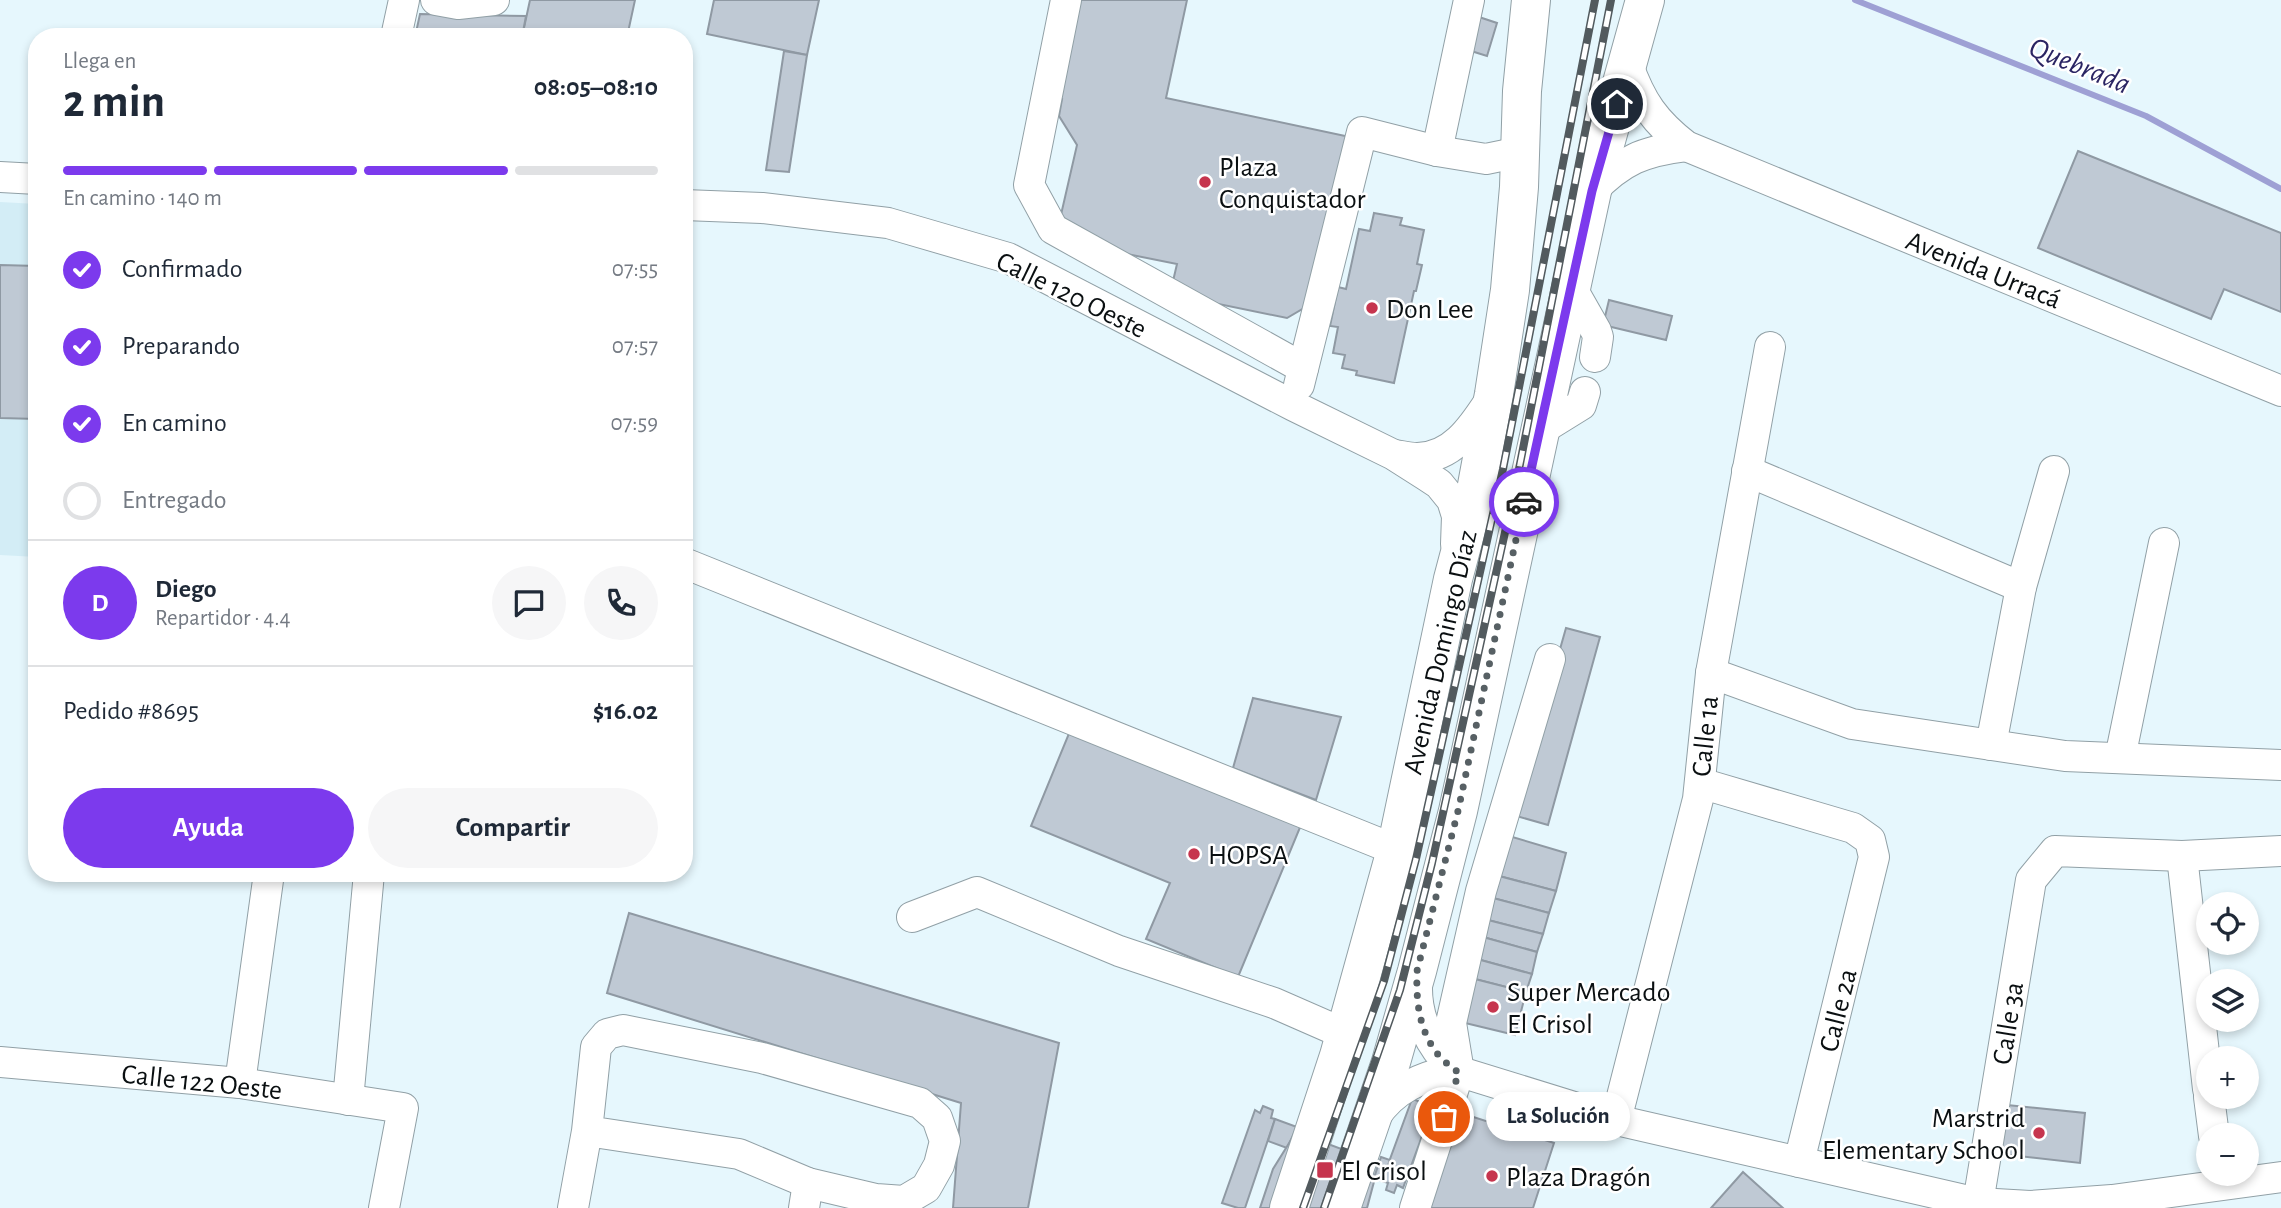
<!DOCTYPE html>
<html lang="es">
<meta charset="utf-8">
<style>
:root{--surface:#fff;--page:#f6f6f7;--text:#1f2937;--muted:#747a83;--line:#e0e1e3;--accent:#7c3aed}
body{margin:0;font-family:"Alegreya Sans",sans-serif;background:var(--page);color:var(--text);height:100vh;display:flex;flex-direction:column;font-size:26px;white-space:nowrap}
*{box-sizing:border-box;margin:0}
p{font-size:23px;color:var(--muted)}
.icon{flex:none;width:38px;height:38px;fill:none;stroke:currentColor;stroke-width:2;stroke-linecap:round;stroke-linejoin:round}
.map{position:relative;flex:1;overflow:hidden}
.sheet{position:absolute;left:28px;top:28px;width:665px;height:854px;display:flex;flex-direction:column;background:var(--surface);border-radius:28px;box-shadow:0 4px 10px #0003}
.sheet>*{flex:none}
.controls{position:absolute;left:2196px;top:892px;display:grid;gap:14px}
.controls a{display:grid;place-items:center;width:63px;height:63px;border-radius:50%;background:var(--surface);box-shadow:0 4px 10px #0003;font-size:35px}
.pin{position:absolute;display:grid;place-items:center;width:60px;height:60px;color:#fff;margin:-30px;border:4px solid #fff;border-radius:50%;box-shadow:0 2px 7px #0007}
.courier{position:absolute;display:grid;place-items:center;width:70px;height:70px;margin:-35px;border:5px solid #7c3aed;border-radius:50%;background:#fff;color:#222;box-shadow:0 2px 9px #0007}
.bubble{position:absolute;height:49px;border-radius:24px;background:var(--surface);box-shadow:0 4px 10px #0003;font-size:23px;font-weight:700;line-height:49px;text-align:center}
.headline em{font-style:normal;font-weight:700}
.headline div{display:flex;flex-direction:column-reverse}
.headline{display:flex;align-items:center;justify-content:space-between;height:119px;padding:0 35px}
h1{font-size:46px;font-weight:700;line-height:52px}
.bar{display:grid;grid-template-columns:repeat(4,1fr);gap:10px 7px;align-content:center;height:84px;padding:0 35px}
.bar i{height:9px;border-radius:5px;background:var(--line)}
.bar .selected{background:var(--accent)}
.bar p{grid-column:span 4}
.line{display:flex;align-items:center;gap:18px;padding:0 35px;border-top:2px solid var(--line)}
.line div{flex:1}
.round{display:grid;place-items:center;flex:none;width:74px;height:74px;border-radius:37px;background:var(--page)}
ol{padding:0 35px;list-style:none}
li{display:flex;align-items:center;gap:21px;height:77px}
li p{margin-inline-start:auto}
li .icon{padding:7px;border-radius:50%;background:var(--accent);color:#fff;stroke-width:4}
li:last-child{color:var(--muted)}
li i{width:38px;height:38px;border:4px solid var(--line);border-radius:50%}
.action{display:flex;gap:14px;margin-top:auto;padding:14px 35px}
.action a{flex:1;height:80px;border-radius:42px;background:var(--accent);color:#fff;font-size:28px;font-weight:700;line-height:80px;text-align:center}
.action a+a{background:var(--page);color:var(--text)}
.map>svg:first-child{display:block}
</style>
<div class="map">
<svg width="2281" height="1208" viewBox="0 0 2281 1208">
<rect width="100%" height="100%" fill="#e6f7fd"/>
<path fill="#d3edf6" d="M0 202 37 204V557L0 555Z"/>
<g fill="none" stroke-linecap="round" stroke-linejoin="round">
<path stroke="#9ea0d4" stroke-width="6" d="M1855 0 2146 116 2281 189"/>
</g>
<g fill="#bfc9d4" stroke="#8f99a3" stroke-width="2">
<path d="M530 0H635L627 37H522Z"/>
<path d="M714 0H819L807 55 707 34Z"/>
<path d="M1077 0H1187L1166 98 1350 137 1309 305 1287 318 1170 294 1177 264 1102 249 1060 219 1077 145 1059 116 1062 99 1056 98Z"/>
<path d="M420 14 526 16 522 37H415Z"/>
<path d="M1479 17 1497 23 1487 56 1468 50Z"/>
<path d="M784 51 807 55 789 172 766 170Z"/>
<path d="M2078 151 2281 233V312L2224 289 2211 319 2038 248Z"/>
<path d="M1374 213 1402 218 1400 225 1424 230 1417 264 1422 265 1416 291H1414L1394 383 1356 375 1357 371 1342 368 1345 355 1333 353 1338 327 1330 326 1338 287 1346 289 1359 229 1370 231Z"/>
<path d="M0 265 37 266V419L0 418Z"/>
<path d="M1609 300 1672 316 1666 340 1603 325Z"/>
<path d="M1566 628 1600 637 1548 825 1513 815Z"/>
<path d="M1253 698 1341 717 1316 800 1233 768Z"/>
<path d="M1070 731 1301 825 1238 977 1146 939 1170 883 1031 826Z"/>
<path d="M1509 836 1566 853 1556 891 1499 876Z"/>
<path d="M1499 876 1556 891 1549 913 1493 898Z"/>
<path d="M1493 898 1549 913 1543 934 1488 920Z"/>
<path d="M629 913 1059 1043 1028 1208H953L961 1103 607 993Z"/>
<path d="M1488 920 1543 934 1537 952 1483 937Z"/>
<path d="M1483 937 1537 952 1532 974 1477 959Z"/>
<path d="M1477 959 1532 974 1526 992 1471 978Z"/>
<path d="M1471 978 1526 992 1515 1035 1461 1022Z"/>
<path d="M1412 1099 1433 1106 1403 1188 1397 1185 1394 1193 1386 1190 1388 1183 1382 1181Z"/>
<path d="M1997 1104 2085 1113 2080 1163 1992 1153Z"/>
<path d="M1263 1106 1273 1110 1271 1118 1275 1119 1245 1208H1238L1222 1203 1255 1110 1260 1113Z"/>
<path d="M1461 1113 1554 1143 1533 1208H1429Z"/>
<path d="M1275 1119 1297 1127 1287 1148 1268 1141Z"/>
<path d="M1296 1132 1379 1163 1367 1208H1260L1273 1169Z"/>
<path d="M1381 1157 1390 1160 1382 1181 1374 1178Z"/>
<path d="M1743 1172 1783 1208H1711Z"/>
</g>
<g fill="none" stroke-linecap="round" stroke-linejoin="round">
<defs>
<g id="minor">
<path d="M436 0 458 4 494 0"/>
<path d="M1066 0 1029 185 1053 229 1303 368"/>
<path d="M396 37 404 0"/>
<path d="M1628 65C1641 102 1655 122 1686 146L2281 391"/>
<path d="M1437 151 1469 0"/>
<path d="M0 177 37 179"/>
<path d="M1592 191C1622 160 1644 151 1686 146"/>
<path d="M684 205 762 208 888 223 1008 258 1294 406 1394 455 1427 476 1439 484 1452 500 1457 516 1456 544"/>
<path d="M1571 287 1596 331 1598 337 1595 357"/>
<path d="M1299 385 1362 132 1437 151 1486 159 1520 152"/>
<path d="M1539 431 1581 405 1585 392"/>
<path d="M1395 455C1402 456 1410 458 1417 458 1452 458 1472 428 1489 402"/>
<path d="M1747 471 2021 587"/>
<path d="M684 563 1396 850"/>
<path d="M1711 673 1852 724 2065 756 2281 765"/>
<path d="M1991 745 2021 587 2054 471"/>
<path d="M2120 758 2164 543"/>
<path d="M1700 783 1853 828 1870 840 1874 857 1799 1162"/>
<path d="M2182 856 2208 1089"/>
<path d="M912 917 977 892 1119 951 1274 1003 1345 1034"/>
<path d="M1417 984C1416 1019 1430 1045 1454 1070"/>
<path d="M0 1062 240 1083 403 1108 384 1208"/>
<path d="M240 1083 269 873"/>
<path d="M2209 1097 2214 1136"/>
<path d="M348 1100 369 873"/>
<path d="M1375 1117C1394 1088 1422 1077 1454 1070L1616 1120 1978 1203 2030 1206 2112 1200 2281 1177"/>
<path d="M1616 1120 1698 799 1711 673 1770 347"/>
<path d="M1978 1203 2031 880 2055 851 2182 856 2281 851"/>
<path d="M573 1208 587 1131 596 1047 607 1034 623 1030 762 1058 920 1103 937 1118 945 1141 939 1165 926 1188 904 1201 876 1199 808 1183 739 1154 587 1131"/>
<path d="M804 1208 808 1183"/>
<path d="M1415 1208 1459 1072 1451 1023 1481 891 1550 659"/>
</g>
<g id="major">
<path d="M1289 1208 1339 1056 1396 850 1453 579 1475 496 1494 394 1510 290 1519 187 1522 91 1531 0"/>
<path d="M1341 1208 1391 1062 1417 971 1458 811 1592 191 1645 0"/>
</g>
</defs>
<use href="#minor" stroke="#91a0a6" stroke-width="32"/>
<use href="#major" stroke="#91a0a6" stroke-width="40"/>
<use href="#minor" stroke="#fff" stroke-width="30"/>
<use href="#major" stroke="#fff" stroke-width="38"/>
<defs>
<g id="rail">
<path d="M1303 1208 1384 981 1416 859 1503 469 1595 0"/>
<path d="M1324 1208 1400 990 1432 863 1519 469 1611 0"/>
</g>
</defs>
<use href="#rail" stroke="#525a5e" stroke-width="8"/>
<use href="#rail" stroke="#fff" stroke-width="5" stroke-dasharray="16" stroke-linecap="butt"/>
</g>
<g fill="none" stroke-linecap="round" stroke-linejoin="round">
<path stroke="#576064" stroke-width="7" stroke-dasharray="0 12.6" d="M1444 1117 1459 1072C1451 1069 1447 1063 1441 1058 1419 1033 1416 1003 1417 971L1458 811 1524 502"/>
<path stroke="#7c3aed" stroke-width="9" d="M1524 502 1592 191 1617 104"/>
</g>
<g fill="#c6354e" stroke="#fff" stroke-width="2.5">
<circle cx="1205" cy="182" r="7"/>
<circle cx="1372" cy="308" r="7"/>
<circle cx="1194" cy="854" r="7"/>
<circle cx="1493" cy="1007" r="7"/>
<circle cx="2039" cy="1133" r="7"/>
<rect x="1316" y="1161" width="18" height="18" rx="3.5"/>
<circle cx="1492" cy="1176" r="7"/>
</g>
<g text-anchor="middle" stroke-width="5" stroke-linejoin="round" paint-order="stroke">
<g font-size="28" fill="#0a0f11" stroke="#fff" text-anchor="start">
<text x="1219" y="176">Plaza<tspan x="1219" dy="32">Conquistador</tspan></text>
<text x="1386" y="318">Don Lee</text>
<text x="1208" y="864">HOPSA</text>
<text x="1507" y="1001">Super Mercado<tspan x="1507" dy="32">El Crisol</tspan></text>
<text x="2025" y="1127" text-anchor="end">Marstrid<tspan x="2025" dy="32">Elementary School</tspan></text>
<text x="1341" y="1180">El Crisol</text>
<text x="1506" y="1186">Plaza Dragón</text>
</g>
<g font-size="28" fill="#0a0f11" stroke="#fff">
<text transform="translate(1984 269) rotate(22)" y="10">Avenida Urracá</text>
<text transform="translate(1072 294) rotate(26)" y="10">Calle 120 Oeste</text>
<text transform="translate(1439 652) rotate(-77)" y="10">Avenida Domingo Díaz</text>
<text transform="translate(1704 736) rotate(-84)" y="10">Calle 1a</text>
<text transform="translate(1837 1010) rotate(-76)" y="10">Calle 2a</text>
<text transform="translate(2007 1023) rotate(-81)" y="10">Calle 3a</text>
<text transform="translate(202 1081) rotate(6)" y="10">Calle 122 Oeste</text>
</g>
<g font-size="30" font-style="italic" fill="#2b2563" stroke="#fff">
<text transform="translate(2080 65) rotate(22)" y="10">Quebrada</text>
</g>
</g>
</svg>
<div class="controls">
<a><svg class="icon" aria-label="locate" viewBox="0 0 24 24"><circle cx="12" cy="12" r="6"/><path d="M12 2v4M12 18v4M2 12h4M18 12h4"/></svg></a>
<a><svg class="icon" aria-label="layers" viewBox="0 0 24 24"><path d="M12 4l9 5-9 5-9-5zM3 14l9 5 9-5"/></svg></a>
<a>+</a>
<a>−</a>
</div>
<div class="pin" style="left:1444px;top:1117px;background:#ea580c"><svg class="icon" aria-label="bag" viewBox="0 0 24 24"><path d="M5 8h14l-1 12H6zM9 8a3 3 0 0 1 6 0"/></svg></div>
<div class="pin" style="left:1617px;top:104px;background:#1f2937"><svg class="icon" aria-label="home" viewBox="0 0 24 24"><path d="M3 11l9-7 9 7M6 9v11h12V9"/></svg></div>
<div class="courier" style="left:1524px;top:502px"><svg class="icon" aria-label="car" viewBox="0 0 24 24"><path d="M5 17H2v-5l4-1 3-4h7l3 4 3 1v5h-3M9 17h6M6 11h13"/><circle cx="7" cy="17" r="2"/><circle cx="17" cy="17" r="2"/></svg></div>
<div class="bubble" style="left:1486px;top:1092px;width:144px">La Solución</div>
<section class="sheet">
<div class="headline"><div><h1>2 min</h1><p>Llega en</p></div><em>08:05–08:10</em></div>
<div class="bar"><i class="selected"></i><i class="selected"></i><i class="selected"></i><i></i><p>En camino · 140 m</p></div>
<ol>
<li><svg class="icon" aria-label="check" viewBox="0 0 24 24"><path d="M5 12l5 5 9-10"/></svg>Confirmado<p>07:55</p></li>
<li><svg class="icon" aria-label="check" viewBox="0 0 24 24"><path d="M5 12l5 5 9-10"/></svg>Preparando<p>07:57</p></li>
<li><svg class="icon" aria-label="check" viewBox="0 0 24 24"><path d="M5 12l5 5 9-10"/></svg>En camino<p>07:59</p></li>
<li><i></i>Entregado</li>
</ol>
<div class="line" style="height:126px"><b class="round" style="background:var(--accent);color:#fff">D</b><div><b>Diego</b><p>Repartidor · 4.4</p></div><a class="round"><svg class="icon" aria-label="chat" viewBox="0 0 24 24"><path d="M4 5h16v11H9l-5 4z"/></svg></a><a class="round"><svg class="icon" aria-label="phone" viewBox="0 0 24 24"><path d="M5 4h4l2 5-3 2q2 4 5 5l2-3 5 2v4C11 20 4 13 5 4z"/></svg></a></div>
<div class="line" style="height:91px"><div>Pedido #8695</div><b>$16.02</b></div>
<div class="action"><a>Ayuda</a><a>Compartir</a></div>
</section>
</div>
